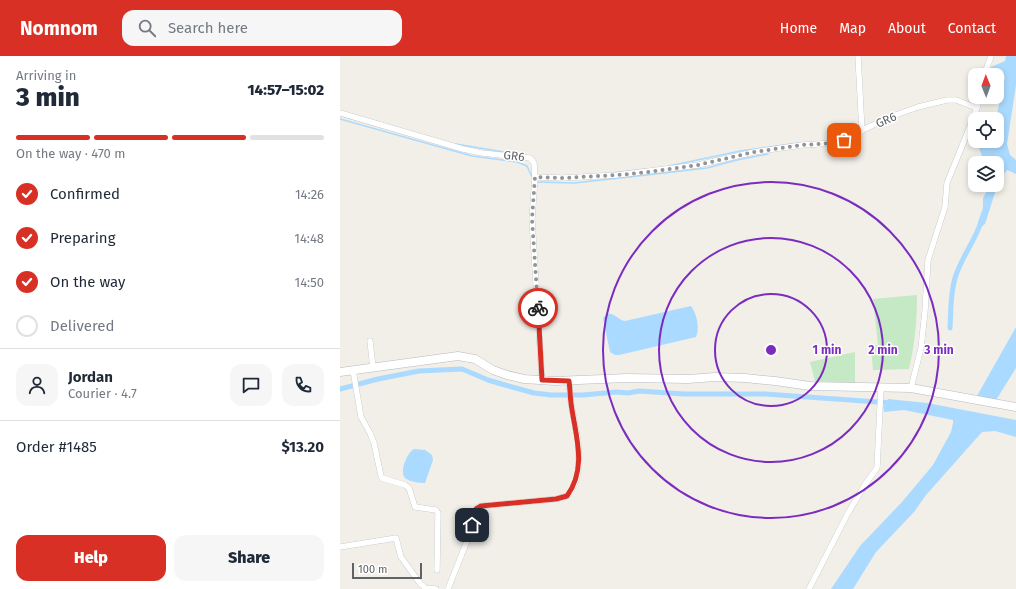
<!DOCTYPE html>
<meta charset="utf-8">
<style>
:root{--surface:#fff;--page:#f6f6f7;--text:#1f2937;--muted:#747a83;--line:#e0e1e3;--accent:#d93025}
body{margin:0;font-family:"Fira Sans",sans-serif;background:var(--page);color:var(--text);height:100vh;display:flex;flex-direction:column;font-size:15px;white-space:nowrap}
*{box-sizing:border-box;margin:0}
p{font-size:13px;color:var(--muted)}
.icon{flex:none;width:22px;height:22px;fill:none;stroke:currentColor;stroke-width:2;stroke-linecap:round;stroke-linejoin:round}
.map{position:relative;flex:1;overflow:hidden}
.details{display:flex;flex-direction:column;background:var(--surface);width:340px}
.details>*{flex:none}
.needle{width:26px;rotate:359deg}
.tools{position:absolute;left:628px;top:12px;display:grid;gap:8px}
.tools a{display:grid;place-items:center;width:36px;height:36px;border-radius:8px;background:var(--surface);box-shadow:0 2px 6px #0003;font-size:20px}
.scale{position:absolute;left:12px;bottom:10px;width:70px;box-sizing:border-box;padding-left:4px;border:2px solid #5f6368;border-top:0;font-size:11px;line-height:14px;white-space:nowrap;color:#5f6368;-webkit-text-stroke:3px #fff;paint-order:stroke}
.pin{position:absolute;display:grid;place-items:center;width:34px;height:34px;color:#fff;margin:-17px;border-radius:8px;box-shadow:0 2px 6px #0006}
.courier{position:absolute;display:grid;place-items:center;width:40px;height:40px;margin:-20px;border:3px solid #d93025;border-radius:50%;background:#fff;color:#222;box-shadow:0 1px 5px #0007}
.headline em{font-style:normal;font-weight:800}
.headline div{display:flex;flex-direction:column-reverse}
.headline{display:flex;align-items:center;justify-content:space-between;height:68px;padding:0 16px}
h1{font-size:26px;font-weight:800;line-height:30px}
.bar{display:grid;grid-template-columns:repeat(4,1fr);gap:6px 4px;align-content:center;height:48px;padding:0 16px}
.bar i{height:5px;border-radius:3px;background:var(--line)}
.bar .active{background:var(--accent)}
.bar p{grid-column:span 4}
.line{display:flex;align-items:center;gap:10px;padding:0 16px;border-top:1px solid var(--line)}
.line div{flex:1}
.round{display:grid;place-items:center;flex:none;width:42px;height:42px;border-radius:12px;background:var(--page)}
ol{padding:0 16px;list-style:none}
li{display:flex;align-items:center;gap:12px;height:44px}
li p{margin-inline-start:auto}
li .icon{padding:4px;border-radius:50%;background:var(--accent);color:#fff;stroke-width:4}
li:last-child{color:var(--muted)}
li i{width:22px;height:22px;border:2px solid var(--line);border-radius:50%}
.button{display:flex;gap:8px;margin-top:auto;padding:8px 16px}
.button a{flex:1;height:46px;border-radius:12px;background:var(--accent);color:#fff;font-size:16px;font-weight:800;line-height:46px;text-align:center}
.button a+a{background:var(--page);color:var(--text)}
header{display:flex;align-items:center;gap:24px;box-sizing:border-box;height:56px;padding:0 20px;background:var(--accent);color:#fff}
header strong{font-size:19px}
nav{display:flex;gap:22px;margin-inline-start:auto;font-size:14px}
.search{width:280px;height:36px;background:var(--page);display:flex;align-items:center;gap:10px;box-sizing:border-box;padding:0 14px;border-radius:12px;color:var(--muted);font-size:15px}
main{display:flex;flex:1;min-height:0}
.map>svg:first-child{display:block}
</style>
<header>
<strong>Nomnom</strong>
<div class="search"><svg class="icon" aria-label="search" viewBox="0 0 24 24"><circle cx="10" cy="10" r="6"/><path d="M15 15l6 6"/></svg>Search here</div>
<nav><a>Home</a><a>Map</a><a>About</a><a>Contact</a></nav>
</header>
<main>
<section class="details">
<div class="headline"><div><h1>3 min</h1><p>Arriving in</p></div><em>14:57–15:02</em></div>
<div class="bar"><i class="active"></i><i class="active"></i><i class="active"></i><i></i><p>On the way · 470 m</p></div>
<ol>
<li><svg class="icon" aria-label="check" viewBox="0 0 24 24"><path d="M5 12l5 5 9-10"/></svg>Confirmed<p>14:26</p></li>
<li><svg class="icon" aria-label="check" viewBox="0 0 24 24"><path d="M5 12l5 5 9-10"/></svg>Preparing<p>14:48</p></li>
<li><svg class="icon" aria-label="check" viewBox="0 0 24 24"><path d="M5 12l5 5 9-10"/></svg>On the way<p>14:50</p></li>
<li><i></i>Delivered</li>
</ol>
<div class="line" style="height:72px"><a class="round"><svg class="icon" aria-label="person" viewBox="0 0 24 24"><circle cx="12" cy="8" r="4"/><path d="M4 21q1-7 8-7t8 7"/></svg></a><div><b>Jordan</b><p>Courier · 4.7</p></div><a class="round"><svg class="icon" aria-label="chat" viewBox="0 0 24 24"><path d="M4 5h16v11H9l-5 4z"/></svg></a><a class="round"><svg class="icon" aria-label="phone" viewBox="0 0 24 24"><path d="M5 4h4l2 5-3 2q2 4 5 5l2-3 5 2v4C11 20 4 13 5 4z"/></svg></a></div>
<div class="line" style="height:52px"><div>Order #1485</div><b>$13.20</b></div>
<div class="button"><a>Help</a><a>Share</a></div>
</section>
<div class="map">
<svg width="676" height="533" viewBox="0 0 676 533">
<rect width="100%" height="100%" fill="#f1efe8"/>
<g fill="#c5e8c5">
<path d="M577 239C577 264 575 288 569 313L533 314 531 290 538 289 533 243Z"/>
<path d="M515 296V327L475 325 470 306Z"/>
</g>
<g fill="#aadaff">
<path d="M666 0H676V29L667 88 670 99 676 104V118L667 114 659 124 645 168 641 171 639 170 638 166 643 152V142L650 129H657V107H645L636 85H657V63H654L657 58 665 21 662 15 656 14 652 19H649V14L651 11 665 5Z"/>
<path d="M351 250C357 258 360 272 356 281L279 299H275L270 296 263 262 267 258C274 256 278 264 285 265Z"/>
<path d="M676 271V312L656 344 637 340Z"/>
<path d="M548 343 587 347 676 364V381L655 375 642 376 586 439 574 456 536 496 513 533H491L520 490 562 446 593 409 611 376 613 367V364L564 354 544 356 543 351Z"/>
<path d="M74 393 85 394 92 399 93 404 85 427C79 427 70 426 65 422 59 415 67 397 74 393Z"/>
</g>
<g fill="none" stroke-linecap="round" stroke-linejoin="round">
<g stroke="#aadaff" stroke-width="1.5">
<path d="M0 63 132 100 177 106 187 110 193 123"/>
<path d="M116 88 170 97"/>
<path d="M329 110 400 95 459 87"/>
<path d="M272 117 306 113"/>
<path d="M197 126 234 127 298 120 367 112 397 104 428 98"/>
</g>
<g stroke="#aadaff" stroke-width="5">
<path d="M610 272C611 255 610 239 615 222 621 202 635 185 641 166"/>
<path d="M0 333 38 323 79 315 122 313 148 324 165 329 194 337 211 339H243L276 336 288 337 299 335 344 338H425L552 347"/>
</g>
<defs>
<g id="minor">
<path d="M518 0 522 75"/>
<path d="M645 19C646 10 649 8 651 0"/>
<path d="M0 57 123 93 142 97 190 102 194 107 195 121 223 122 277 119 358 109 414 96 462 89 495 87 550 61 578 51 607 44H616L637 52"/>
<path d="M195 121 192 163 202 324"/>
<path d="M30 285 33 312"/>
<path d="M13 314 21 361 30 377 34 387 41 420 42 422 65 429 69 432 75 451 96 454 98 457 97 514"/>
<path d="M571 332 581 292 585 255 588 204 605 151 607 127 635 58 640 41"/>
<path d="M0 491 56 482 61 501 79 526 85 532 96 533"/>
<path d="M108 533 129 480 138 451 141 450 216 443 227 440 231 435 236 425 239 410 238 385 231 347 229 325"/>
<path d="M469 533 508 457 526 427 537 412 541 331"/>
</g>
<path id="secondary" d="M0 316 118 300 135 303 153 314 167 319 184 323 215 325 287 322 348 323 375 321 405 322 435 325 470 330 571 332 676 351"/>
</defs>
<use href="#minor" stroke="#b5b8bc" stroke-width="6"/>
<use href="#secondary" stroke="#b6babf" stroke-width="9"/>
<use href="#minor" stroke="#fff" stroke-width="5.5"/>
<use href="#secondary" stroke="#fff" stroke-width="8"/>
</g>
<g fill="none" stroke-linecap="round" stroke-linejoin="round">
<path stroke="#929495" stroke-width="4" stroke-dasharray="0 7.2" d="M198 252 192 163 195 121 223 122 278 119 309 116 358 109 414 96 462 89 495 87 504 84"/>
<path stroke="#d93025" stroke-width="5" d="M132 469 136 453 141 450 216 443 227 440C248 411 235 378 231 347 230 339 230 332 229 325L202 324 198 252"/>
</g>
<g fill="none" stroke="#7b2cbf" stroke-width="2">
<circle cx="431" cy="294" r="56"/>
<circle cx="431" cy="294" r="112"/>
<circle cx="431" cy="294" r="168"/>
</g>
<g text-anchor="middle" stroke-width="3" stroke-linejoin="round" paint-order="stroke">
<g font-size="12" fill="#5f6368" stroke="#fff">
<text transform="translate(546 64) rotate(-24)" y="4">GR6</text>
<text transform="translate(174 100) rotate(7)" y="4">GR6</text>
</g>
</g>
<circle cx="431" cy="294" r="6" fill="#7b2cbf" stroke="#fff" stroke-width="2"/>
<g font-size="12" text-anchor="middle" font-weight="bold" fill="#7b2cbf" stroke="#fff" stroke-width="3" stroke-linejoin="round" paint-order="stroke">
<text x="487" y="298">1 min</text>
<text x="543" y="298">2 min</text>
<text x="599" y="298">3 min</text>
</g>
</svg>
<div class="tools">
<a><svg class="needle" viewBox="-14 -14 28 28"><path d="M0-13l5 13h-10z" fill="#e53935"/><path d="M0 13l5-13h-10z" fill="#747a83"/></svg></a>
<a><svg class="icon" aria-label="locate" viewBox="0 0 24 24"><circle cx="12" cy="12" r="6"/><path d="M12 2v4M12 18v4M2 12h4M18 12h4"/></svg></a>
<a><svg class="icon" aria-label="layers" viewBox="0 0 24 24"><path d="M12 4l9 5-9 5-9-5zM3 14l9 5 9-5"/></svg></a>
</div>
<div class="scale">100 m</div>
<div class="pin" style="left:504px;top:84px;background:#ea580c"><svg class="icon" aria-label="bag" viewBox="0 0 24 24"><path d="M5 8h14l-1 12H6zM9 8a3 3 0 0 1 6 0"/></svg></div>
<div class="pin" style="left:132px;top:469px;background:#1f2937"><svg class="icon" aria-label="home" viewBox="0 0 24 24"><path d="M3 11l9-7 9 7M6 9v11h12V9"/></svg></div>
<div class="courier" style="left:198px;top:252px"><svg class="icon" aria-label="bike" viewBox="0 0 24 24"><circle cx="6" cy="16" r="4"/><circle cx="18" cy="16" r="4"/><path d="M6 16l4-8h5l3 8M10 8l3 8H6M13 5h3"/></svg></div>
</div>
</main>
